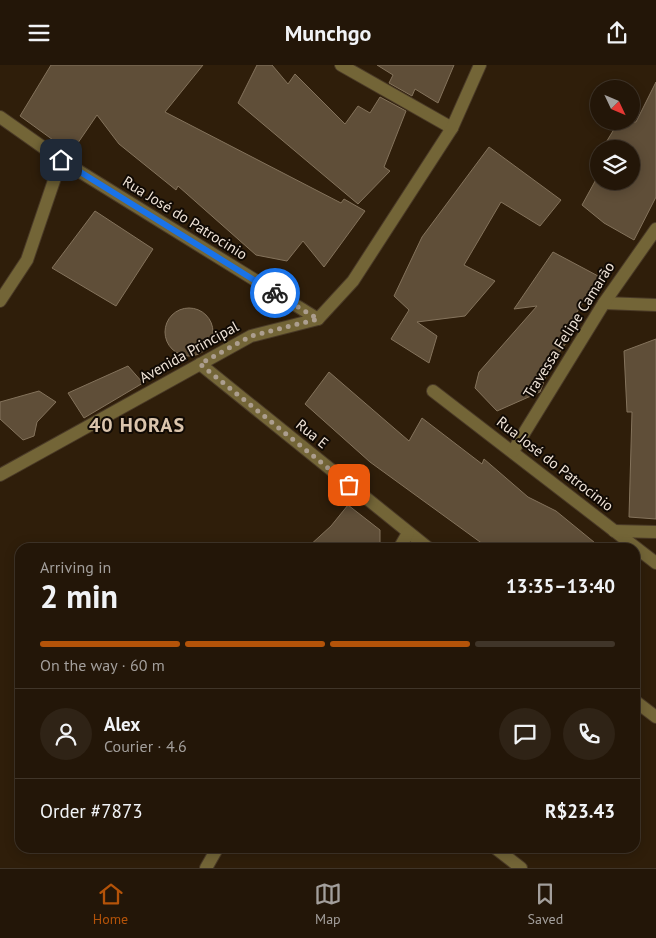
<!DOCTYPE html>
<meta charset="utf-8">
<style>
:root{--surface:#231608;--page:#2f2316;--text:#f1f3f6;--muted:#a39f9c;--line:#403529;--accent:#b45309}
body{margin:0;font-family:"PT Sans",sans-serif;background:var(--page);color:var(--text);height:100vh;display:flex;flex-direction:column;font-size:19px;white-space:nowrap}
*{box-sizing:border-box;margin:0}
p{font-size:16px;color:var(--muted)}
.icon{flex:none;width:28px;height:28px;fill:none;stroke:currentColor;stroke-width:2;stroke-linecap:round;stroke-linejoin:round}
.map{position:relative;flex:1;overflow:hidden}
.details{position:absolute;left:15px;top:478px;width:625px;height:310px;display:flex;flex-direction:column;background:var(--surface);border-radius:15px;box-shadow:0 2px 12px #0003,0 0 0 1px var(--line)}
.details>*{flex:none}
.needle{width:32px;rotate:134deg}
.tools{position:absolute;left:590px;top:15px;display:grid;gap:10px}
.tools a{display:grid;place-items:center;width:50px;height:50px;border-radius:50%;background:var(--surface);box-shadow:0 2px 12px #0003,0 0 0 1px var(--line);font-size:25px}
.pin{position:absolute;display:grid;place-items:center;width:42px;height:42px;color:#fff;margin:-21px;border-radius:10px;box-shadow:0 2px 8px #0006}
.courier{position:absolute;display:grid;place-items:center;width:50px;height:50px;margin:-25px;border:4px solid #1a73e8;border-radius:50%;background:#fff;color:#222;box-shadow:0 1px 6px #0007}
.summary em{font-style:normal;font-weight:800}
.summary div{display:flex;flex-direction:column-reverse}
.summary{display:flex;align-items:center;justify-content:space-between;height:85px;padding:0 25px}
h1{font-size:32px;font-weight:800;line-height:38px}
.bar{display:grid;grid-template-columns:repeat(4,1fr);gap:8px 5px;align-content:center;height:60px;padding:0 25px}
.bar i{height:6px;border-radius:4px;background:var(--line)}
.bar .current{background:var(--accent)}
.bar p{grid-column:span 4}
.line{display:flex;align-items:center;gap:12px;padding:0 25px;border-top:1px solid var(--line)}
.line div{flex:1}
.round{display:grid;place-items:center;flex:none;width:52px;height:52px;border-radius:26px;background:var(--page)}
header{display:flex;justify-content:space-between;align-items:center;height:65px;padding:0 25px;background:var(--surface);font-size:22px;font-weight:800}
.menu{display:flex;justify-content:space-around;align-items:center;height:70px;border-top:1px solid var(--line);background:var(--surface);font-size:14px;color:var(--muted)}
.menu a{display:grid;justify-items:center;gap:2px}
.menu .current{color:var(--accent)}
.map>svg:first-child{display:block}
</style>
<header><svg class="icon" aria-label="menu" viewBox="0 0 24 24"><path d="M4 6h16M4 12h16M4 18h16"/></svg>Munchgo<svg class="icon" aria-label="share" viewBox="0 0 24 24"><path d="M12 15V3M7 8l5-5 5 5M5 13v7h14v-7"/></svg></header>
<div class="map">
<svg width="656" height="803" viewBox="0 0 656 803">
<rect width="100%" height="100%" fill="#2f1e0a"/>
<g fill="#5f4e38" stroke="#84735c">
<path d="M51 0H203L165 47 341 138 344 134 365 146 324 202 303 176 287 196 256 190 178 121 176 125 119 79 97 50 71 88 20 51Z"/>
<path d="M257 0H272L288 19 295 9 345 59 358 41 370 48 380 32 406 46 384 102 390 106 358 139 238 38Z"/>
<path d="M377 0H454L438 38 415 24 412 31 389 18 393 10Z"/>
<path d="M656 17V132L634 175 604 158 582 140 599 109V116H631V84H602L619 56 636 57Z"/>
<path d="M489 82 561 135 540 161 501 137 464 200 495 216 465 251 417 257 437 271 429 298 391 274 409 245 394 231 422 172Z"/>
<path d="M95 146 153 184 116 241 52 203Z"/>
<path d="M553 187 600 212 569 259 571 271 547 305V308L540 327 497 346 475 323 479 307 537 241 514 244Z"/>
<circle cx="189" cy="267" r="24"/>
<path d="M656 274V454L629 452 632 347H627L624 286Z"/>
<path d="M128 301 143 318 84 353 68 328Z"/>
<path d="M329 307 409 376 422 353 482 399 484 394 528 432 556 446 600 482H487L370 397 305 339Z"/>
<path d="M39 326 56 337 37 357 34 371 23 375 0 354V337Z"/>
<path d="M348 440 380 465V482H308L331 461Z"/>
</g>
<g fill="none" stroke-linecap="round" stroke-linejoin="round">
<defs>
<g id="minor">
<path d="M341 0 452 63"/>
<path d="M0 52 61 95 318 254"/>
<path d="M0 236 27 195 61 95"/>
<path d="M604 238 656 240"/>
<path d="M200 299 427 482"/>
<path d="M433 326 656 498"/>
<path d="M513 386 604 238 656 164"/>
<path d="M0 410 251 271 318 254 353 216 452 63 480 0"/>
<path d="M614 466 656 467"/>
<path d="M400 482 408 468"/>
<path d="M635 636 656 652"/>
<path d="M494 782 521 803"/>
<path d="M206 803 218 782"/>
</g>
</defs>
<use href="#minor" stroke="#4a3a27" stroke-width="14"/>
<use href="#minor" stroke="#736537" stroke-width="12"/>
</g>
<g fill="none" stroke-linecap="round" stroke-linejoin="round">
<path stroke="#ac9e8f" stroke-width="5" stroke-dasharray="0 9" d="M275 228 318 254 251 271 200 299 349 420"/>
<path stroke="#1a73e8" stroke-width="6" d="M61 95 275 228"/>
</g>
<g text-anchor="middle" stroke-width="4" stroke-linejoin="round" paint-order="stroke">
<g font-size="15" fill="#efe3d7" stroke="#110a04">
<text transform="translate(185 153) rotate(32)" y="5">Rua José do Patrocinio</text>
<text transform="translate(569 265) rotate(-58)" y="5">Travessa Felipe Camarão</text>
<text transform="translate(189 287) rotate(-29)" y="5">Avenida Principal</text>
<text transform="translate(312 369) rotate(39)" y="5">Rua E</text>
<text transform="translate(555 399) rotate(38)" y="5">Rua José do Patrocinio</text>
</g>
<g font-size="20" font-weight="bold" letter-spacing="1" fill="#dbc5ad" stroke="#110a04">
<text x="137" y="367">40 HORAS</text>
</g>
</g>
</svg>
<div class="tools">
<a><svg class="needle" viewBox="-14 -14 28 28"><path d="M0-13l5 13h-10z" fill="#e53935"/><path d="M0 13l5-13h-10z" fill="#a39f9c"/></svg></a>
<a><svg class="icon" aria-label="layers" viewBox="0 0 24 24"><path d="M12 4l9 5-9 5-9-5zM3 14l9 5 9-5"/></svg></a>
</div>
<div class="pin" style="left:349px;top:420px;background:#ea580c"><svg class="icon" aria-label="bag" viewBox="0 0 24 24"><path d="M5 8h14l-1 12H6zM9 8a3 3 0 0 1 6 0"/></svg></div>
<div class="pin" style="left:61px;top:95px;background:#1f2937"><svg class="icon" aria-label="home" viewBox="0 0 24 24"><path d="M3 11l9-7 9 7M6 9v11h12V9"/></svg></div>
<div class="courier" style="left:275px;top:228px"><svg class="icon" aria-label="bike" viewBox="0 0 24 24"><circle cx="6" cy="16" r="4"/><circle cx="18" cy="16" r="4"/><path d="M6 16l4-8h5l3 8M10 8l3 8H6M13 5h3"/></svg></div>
<section class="details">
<div class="summary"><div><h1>2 min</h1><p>Arriving in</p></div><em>13:35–13:40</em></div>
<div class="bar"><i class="current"></i><i class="current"></i><i class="current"></i><i></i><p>On the way · 60 m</p></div>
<div class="line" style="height:90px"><a class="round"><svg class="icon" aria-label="person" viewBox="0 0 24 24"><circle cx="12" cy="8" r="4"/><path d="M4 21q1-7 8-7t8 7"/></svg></a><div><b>Alex</b><p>Courier · 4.6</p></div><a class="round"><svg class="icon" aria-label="chat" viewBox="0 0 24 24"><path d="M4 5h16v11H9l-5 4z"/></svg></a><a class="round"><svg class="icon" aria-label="phone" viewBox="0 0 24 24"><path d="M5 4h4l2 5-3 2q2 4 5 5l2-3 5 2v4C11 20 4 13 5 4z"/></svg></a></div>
<div class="line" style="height:65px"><div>Order #7873</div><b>R$23.43</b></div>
</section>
</div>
<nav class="menu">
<a class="current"><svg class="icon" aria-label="home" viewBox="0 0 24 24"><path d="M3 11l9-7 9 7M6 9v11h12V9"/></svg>Home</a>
<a><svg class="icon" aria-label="map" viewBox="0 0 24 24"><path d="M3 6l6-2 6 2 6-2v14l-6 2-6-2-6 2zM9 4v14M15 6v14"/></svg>Map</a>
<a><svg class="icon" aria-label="saved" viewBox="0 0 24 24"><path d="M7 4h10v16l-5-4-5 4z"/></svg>Saved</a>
</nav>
